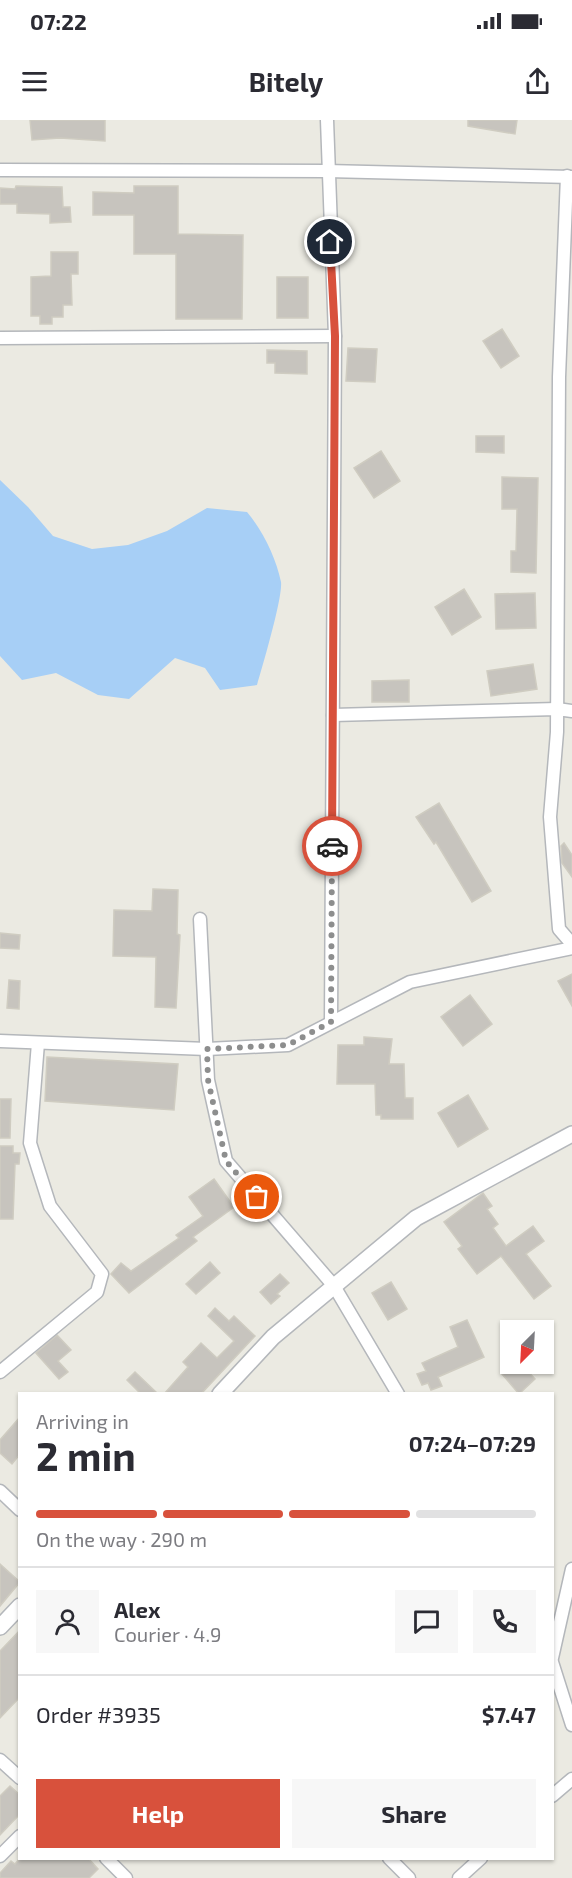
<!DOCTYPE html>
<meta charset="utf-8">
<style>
:root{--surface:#fff;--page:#f7f7f7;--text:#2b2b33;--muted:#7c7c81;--line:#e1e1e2;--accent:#d8513c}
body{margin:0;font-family:"Exo 2",sans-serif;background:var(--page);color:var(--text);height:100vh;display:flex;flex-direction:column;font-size:22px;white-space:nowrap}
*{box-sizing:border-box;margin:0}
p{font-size:20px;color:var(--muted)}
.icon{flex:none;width:33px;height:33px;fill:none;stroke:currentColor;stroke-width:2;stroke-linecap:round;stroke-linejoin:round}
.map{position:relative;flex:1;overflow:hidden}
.drawer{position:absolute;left:18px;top:1272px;width:536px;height:468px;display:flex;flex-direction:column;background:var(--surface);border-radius:0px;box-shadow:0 2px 4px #0004}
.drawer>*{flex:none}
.needle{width:39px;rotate:204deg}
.fabs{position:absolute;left:500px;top:1200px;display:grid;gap:12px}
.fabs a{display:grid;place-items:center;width:54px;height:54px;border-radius:0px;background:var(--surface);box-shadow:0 2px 4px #0004;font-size:30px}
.pin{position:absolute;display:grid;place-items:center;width:51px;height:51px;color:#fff;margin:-26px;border:3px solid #fff;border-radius:50%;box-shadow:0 2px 6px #0007}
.courier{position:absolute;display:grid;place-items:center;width:60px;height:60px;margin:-30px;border:4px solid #d8513c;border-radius:50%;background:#fff;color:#222;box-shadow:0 2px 8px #0007}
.overview em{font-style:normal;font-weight:700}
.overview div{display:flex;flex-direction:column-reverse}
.overview{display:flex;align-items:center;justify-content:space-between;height:102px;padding:0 18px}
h1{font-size:39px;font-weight:700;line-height:45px}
.bar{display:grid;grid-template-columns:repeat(4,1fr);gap:9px 6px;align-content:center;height:72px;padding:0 18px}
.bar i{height:8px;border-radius:4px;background:var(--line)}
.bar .current{background:var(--accent)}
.bar p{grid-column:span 4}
.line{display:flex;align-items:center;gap:15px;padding:0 18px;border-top:2px solid var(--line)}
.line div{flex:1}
.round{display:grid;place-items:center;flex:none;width:63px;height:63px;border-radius:0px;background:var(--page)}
.button{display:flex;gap:12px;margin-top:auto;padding:12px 18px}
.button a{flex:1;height:69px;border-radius:0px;background:var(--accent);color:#fff;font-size:24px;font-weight:700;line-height:69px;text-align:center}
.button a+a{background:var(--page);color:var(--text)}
.status{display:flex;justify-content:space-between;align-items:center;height:42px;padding:0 30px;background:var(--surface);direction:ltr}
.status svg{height:16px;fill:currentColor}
header{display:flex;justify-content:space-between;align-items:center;height:78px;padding:0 18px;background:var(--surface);font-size:27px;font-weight:700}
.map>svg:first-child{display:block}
</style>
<div class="status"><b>07:22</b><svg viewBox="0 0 49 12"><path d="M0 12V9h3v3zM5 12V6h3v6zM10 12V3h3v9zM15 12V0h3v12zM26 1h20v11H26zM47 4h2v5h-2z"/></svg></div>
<header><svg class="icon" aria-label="menu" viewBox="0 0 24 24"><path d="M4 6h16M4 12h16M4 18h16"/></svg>Bitely<svg class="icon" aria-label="share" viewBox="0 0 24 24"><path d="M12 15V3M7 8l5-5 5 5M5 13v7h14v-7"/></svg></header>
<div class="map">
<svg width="572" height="1758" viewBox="0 0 572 1758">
<rect width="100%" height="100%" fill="#ebeae2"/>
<path fill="#a7cff6" d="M0 360 28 387 53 416 92 429 128 425 167 411 207 388 247 392C263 411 276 438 281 462 283 477 262 548 257 565L220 570 205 548 175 538 129 579 98 575 56 553 22 560 0 536Z"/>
<g fill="#c7c4be" stroke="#cfccc1" stroke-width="1.5">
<path d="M30 0H105V21L60 18 32 20Z"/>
<path d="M468 0H517L515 14 468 6Z"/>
<path d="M16 66 62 67 63 87H70L71 102 50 103V94L17 93V84H0V68L15 69Z"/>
<path d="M134 66H178V114L243 115 242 199H176V134H134V95H93V72L134 73Z"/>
<path d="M51 132H78V154H71L72 185H63V197H52V204H40V196H31V157L51 156Z"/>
<rect x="277" y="157" width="31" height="41"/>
<path d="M502 209 519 236 501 248 483 221Z"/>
<path d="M348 228 377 229 375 262 346 261Z"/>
<path d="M267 230 307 231V254L275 253V243H267Z"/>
<path d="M476 316H504V333L476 332Z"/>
<path d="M381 331 400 361 374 378 354 348Z"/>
<path d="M502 357 538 358 536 453 511 452V431H516L517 389H502Z"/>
<path d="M464 469 481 497 452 515 435 487Z"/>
<path d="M535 473 536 508 496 509 495 474Z"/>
<path d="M533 544 537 569 491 576 487 551Z"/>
<path d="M409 560V582H372V561Z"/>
<path d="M439 683 491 771 472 782 436 722 434 724 416 697Z"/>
<path d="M564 723 572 735V757L562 743 561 726Z"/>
<path d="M153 769 178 770 177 814 180 815 176 888 155 887 156 837 113 836 114 790 152 791Z"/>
<path d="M0 813 20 815 19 829 0 828Z"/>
<path d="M572 854V886L558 861Z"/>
<path d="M9 860 20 861 19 889 7 888Z"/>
<path d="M470 875 492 904 463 926 441 897Z"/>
<path d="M364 917 392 919 389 944H404L405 978H413V999H381V995H376L375 964H337L338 925H364Z"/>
<path d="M47 937 178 944 174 990 45 981Z"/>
<path d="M468 975 488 1009 458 1027 438 993Z"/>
<path d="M0 979H11L10 1018H0Z"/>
<path d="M0 1026H13V1033H20L19 1044H15L13 1099H0Z"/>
<path d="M214 1059 234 1087 193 1117 197 1121 129 1173 111 1154 121 1143 131 1151 179 1118 176 1115 203 1096 189 1077Z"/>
<path d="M483 1073 492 1086 487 1089 498 1104 493 1108 506 1126 533 1106 544 1121 526 1134 551 1166 534 1179 501 1136 477 1154 458 1129 462 1126 444 1102Z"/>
<path d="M210 1142 220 1153 196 1174 186 1164Z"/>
<path d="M280 1154 289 1163 277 1174 280 1176 271 1184 260 1172Z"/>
<path d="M391 1162 407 1189 388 1200 372 1173Z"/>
<path d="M215 1188 229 1201 234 1196 255 1216 201 1274H164L188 1247 183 1242 201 1223 217 1238 234 1221 208 1196Z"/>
<path d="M467 1200 484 1237 438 1257 442 1266 431 1270 428 1263 422 1265 417 1254 426 1251 422 1243 458 1227 450 1207Z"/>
<path d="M57 1215 71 1230 58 1241 68 1252 59 1259 36 1233Z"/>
<path d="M514 1244H521L535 1259 519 1274 502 1254Z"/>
<path d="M135 1252 158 1274H141L127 1260Z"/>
<path d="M20 1297V1334L12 1344 0 1333V1320Z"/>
<path d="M0 1444 20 1462 0 1486Z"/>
<path d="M20 1510V1577L0 1598V1531Z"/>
<path d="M10 1666 20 1675V1694L0 1715V1676Z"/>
<path d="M20 1738H88L98 1749 89 1758H0V1753L11 1741 15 1744Z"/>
</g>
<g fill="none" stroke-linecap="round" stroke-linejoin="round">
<defs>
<g id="minor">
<path d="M327 0 335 216 331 902"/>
<path d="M0 50 327 51 572 57"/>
<path d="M567 56 559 257 557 612 550 697 559 809 572 824"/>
<path d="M0 218 335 216"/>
<path d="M333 595 557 589 572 591"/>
<path d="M200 799 208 960 226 1041 334 1166 398 1274"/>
<path d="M0 921 207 929 288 925 410 862 572 828"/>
<path d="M0 1252 97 1172 102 1154 50 1086 30 1023 38 923"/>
<path d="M0 1371 20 1390"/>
<path d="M552 1538 572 1449"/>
<path d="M552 1542 572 1605"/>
<path d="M0 1640 20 1658"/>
<path d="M552 1676 572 1659"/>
<path d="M0 1736 20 1716"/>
<path d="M106 1738 126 1758"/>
<path d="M389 1738 409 1758"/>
<path d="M459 1758 481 1738"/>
</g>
<g id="tertiary">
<path d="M220 1274 273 1217 416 1098 572 1014"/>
<path d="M0 1507 20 1486"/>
</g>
</defs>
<use href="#minor" stroke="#b4b7bb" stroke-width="15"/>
<use href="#tertiary" stroke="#b4b7bb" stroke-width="18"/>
<use href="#minor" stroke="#fff" stroke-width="12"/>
<use href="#tertiary" stroke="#fff" stroke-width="15"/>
</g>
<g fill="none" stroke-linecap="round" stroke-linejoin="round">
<path stroke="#8d8e8e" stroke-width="6" stroke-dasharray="0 10.8" d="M257 1077 226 1041 208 960 207 929 288 925 331 902 332 726"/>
<path stroke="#d8513c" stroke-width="8" d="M330 122 335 216 332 726"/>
</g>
</svg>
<div class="fabs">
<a><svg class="needle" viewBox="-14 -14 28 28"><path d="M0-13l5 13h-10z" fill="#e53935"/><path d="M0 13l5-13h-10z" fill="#7c7c81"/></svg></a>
</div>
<div class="pin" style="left:257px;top:1077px;background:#ea580c"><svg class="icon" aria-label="bag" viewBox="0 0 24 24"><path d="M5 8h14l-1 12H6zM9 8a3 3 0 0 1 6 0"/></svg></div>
<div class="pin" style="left:330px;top:122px;background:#1f2937"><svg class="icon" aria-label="home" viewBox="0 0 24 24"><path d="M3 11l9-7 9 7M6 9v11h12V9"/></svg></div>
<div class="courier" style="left:332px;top:726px"><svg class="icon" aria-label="car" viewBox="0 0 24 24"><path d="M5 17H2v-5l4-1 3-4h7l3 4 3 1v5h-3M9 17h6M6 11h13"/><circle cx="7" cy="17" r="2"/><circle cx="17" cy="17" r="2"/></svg></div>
<section class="drawer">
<div class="overview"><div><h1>2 min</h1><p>Arriving in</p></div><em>07:24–07:29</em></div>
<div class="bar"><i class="current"></i><i class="current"></i><i class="current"></i><i></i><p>On the way · 290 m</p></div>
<div class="line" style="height:108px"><a class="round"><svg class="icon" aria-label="person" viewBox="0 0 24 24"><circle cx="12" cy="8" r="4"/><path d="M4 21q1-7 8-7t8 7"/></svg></a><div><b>Alex</b><p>Courier · 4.9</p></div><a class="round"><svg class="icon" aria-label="chat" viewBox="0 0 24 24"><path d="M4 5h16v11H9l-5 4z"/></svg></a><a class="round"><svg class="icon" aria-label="phone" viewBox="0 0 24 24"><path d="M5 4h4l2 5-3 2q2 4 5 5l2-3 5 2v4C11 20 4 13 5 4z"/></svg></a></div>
<div class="line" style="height:78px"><div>Order #3935</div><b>$7.47</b></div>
<div class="button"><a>Help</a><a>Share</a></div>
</section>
</div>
